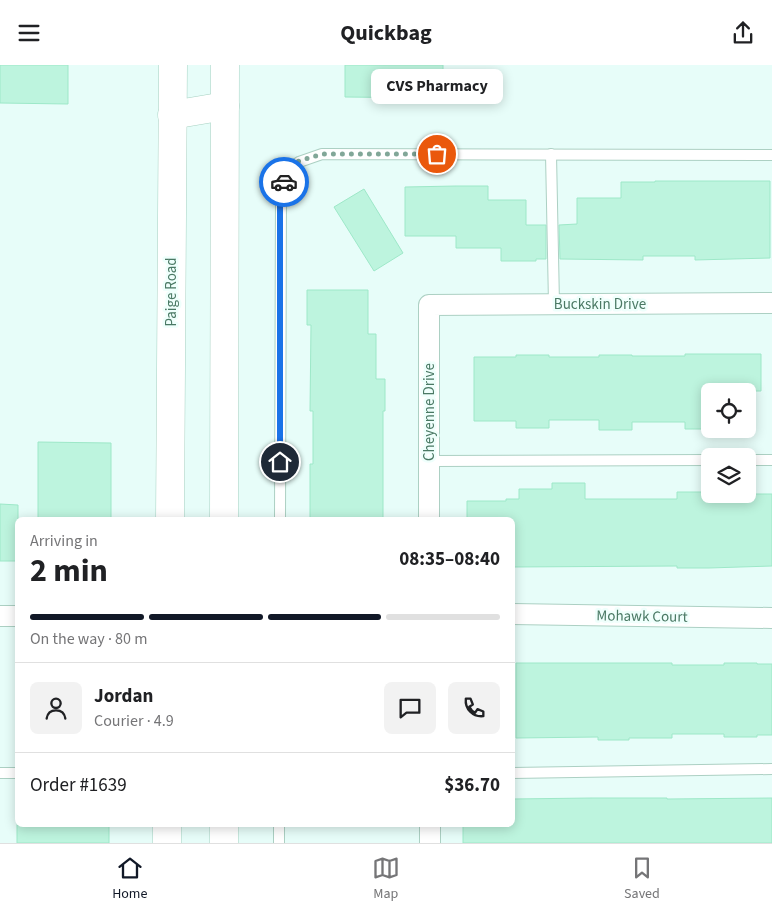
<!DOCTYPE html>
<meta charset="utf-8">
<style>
:root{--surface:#fff;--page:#f2f2f2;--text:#202124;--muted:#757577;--line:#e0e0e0;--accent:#111827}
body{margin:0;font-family:"Source Sans 3",sans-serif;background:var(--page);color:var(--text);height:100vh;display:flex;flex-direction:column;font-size:19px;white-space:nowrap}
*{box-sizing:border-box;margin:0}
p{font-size:16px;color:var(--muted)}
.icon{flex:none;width:28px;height:28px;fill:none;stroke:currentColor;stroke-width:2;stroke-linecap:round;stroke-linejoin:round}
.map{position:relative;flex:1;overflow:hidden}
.sheet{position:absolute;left:15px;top:452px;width:500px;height:310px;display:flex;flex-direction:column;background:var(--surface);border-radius:8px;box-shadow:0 2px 12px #0003}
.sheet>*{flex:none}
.buttons{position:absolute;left:701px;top:318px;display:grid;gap:10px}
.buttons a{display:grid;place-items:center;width:55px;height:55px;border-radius:8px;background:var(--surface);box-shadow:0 2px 12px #0003;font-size:25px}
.pin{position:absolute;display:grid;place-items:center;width:42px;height:42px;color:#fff;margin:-21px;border:2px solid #fff;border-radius:50%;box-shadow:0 1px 5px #0007}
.courier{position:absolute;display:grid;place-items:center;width:50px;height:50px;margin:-25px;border:4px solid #1a73e8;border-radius:50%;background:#fff;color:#222;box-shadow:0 1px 6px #0007}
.bubble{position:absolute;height:35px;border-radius:8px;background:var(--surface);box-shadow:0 2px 12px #0003;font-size:16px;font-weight:700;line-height:35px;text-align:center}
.headline em{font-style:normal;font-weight:700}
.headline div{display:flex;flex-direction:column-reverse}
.headline{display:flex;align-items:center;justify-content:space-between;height:85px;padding:0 15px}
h1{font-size:32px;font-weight:700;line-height:38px}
.bar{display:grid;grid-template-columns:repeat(4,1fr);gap:8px 5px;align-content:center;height:60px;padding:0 15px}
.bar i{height:6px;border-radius:4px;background:var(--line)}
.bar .on{background:var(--accent)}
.bar p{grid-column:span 4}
.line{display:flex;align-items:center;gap:12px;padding:0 15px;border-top:1px solid var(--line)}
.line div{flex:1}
.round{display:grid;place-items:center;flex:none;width:52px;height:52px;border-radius:8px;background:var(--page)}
header{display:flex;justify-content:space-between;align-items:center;height:65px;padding:0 15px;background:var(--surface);font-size:22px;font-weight:700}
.tabs{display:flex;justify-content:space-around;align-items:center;height:70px;border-top:1px solid var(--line);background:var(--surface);font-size:14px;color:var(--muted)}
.tabs a{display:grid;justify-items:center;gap:2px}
.tabs .on{color:var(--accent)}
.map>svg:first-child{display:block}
</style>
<header><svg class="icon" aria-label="menu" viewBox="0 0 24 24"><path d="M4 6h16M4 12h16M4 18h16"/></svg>Quickbag<svg class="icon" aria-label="share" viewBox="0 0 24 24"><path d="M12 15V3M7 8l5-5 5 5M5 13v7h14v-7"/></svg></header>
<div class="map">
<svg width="772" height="778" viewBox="0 0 772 778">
<rect width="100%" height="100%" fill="#e7fdf9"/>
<g fill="#bdf4de" stroke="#9de8c8">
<path d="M0 0H68V39L0 38Z"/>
<path d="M345 0H443V33L345 32Z"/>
<path d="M655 116H770V193L695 195V191H643V195L560 194 559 160 577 159V133H621V117H655Z"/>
<path d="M456 121H488V135H526V160H546V194H536V196H501V183H456V171H405V122Z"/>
<path d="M364 124 403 188 374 206 334 142Z"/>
<path d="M307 225H368V269H376V314H385V346H383V455H310V399H313V346H310L311 260H307Z"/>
<path d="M685 289H761V326H710V364H685V357H632V365H599V355H549V363H516V356H474V292H516V290H549V292H599V290H632V291H685Z"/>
<path d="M38 377 111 378V455H38Z"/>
<path d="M552 418H585V434H677V427H709V429H772V501L709 503H677V501L512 502V455H467V436H506V434H519V424H552Z"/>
<path d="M0 439 18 440V496H0Z"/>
<path d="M516 598H672V600H724V598H757V599H772V670H757V672H724V669H672V673H629V675H598V672L516 673Z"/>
<path d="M592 733H667V734L772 733V778H463V760H512V734Z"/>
<rect x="17" y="760" width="92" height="18"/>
</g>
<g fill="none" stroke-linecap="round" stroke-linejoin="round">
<defs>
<g id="lane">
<path d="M551 89 554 239"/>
<path d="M748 395H772"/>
<path d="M429 396 710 395"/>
<path d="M280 455 281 127 286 106 299 97 322 89 772 90"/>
<path d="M0 708H18"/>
<path d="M512 708 772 704"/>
<path d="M279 778V760"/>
</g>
<g id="street">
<path d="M429 455V240L772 238"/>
<path d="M512 549 772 553"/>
<path d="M0 551H18"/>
<path d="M430 760V778"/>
</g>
<g id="secondary">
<path d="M172 50 225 41"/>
<path d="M170 455 173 0"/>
<path d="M224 455 225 0"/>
<path d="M224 760V778"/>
<path d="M167 778V760"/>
</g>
</defs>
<use href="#lane" stroke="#acd0c3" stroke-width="12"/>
<use href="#street" stroke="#acd0c3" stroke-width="22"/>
<use href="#secondary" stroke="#a7d1c2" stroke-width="29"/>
<use href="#lane" stroke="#fff" stroke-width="10"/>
<use href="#street" stroke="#fff" stroke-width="20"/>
<use href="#secondary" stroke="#fff" stroke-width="28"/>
</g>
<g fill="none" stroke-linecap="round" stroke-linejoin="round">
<path stroke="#81a798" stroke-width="5" stroke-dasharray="0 9" d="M284 117 286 106 299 96 322 89H437"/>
<path stroke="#1a73e8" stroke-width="6" d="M280 397V127L284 117"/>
</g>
<g text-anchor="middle" stroke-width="5" stroke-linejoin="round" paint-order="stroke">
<g font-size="15" fill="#4a7964" stroke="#effffc">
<text transform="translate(171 227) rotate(-90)" y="5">Paige Road</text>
<text x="600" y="244">Buckskin Drive</text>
<text transform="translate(429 347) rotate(-90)" y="5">Cheyenne Drive</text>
<text transform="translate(642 551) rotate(1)" y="5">Mohawk Court</text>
</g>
</g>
</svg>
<div class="buttons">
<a><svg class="icon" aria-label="locate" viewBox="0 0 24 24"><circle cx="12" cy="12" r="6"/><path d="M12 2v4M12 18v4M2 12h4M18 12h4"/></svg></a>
<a><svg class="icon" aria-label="layers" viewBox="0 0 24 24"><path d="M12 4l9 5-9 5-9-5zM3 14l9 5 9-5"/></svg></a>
</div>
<div class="pin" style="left:437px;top:89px;background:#ea580c"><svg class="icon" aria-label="bag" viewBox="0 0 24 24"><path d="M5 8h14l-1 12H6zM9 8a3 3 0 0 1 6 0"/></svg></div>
<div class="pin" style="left:280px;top:397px;background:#1f2937"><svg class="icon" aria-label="home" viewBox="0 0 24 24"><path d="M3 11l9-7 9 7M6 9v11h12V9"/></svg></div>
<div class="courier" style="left:284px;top:117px"><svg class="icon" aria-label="car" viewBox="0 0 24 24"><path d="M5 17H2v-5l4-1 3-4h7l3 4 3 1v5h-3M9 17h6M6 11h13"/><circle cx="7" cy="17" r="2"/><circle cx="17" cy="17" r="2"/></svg></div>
<div class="bubble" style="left:371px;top:4px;width:132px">CVS Pharmacy</div>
<section class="sheet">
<div class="headline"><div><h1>2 min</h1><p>Arriving in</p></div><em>08:35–08:40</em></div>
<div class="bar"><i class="on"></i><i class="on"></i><i class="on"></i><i></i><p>On the way · 80 m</p></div>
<div class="line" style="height:90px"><a class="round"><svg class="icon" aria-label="person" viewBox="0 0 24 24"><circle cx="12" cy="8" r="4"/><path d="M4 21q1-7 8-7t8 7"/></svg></a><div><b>Jordan</b><p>Courier · 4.9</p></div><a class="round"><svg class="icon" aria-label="chat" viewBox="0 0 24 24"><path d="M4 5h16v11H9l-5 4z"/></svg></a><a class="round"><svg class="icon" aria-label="phone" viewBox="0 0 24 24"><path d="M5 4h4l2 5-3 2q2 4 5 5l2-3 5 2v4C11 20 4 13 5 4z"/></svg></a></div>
<div class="line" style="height:65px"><div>Order #1639</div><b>$36.70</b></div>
</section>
</div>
<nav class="tabs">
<a class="on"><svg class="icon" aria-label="home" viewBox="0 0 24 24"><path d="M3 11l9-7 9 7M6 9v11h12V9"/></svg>Home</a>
<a><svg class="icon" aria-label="map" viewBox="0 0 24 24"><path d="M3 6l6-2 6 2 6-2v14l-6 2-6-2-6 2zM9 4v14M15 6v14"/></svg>Map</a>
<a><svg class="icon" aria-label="saved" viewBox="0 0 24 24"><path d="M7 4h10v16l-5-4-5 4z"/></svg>Saved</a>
</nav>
